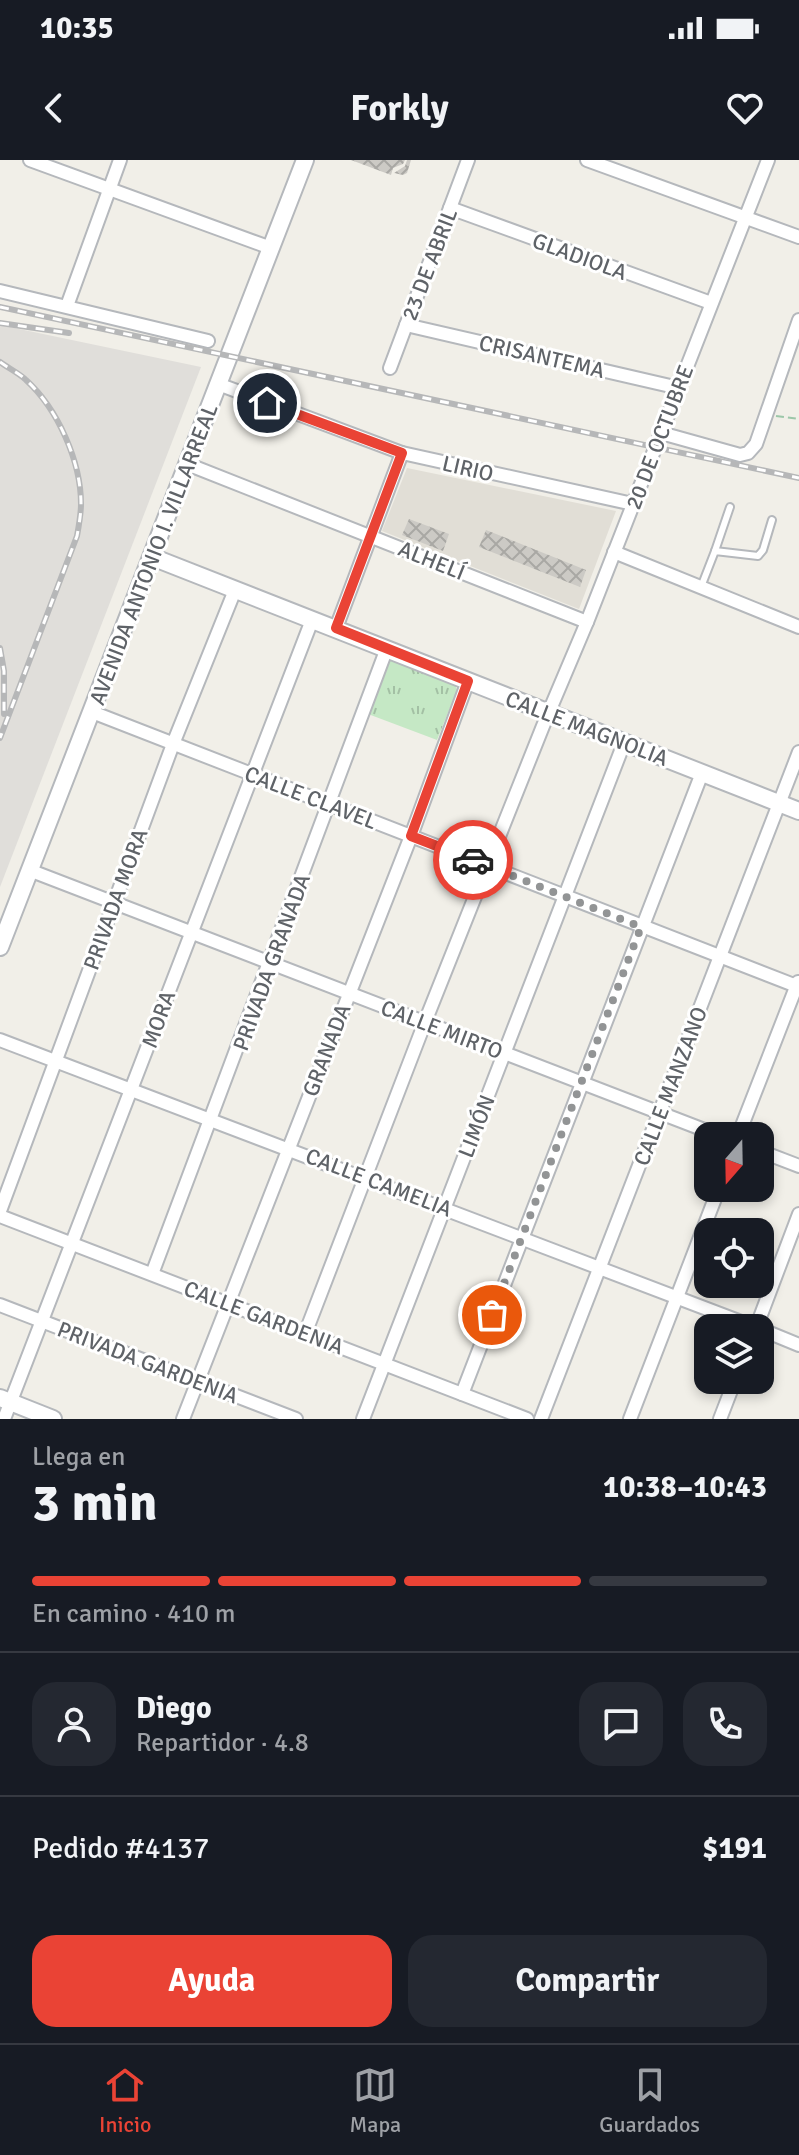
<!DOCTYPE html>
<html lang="es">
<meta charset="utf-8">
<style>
:root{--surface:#171b24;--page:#242831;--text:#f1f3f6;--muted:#9ea1a6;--line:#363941;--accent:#ea4335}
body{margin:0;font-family:Signika,sans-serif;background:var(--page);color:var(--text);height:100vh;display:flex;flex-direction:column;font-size:30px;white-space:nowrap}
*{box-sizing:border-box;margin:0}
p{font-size:26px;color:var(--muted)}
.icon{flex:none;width:44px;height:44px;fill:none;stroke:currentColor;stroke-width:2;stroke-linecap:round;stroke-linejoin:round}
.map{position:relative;height:1259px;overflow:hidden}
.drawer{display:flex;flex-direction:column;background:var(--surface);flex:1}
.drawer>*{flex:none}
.needle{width:52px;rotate:200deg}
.buttons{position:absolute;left:694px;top:962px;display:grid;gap:16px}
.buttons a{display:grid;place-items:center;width:80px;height:80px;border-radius:16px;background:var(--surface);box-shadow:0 4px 12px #0003;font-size:40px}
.pin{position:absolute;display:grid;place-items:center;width:68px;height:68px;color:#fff;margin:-34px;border:4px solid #fff;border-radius:50%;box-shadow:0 2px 8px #0007}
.courier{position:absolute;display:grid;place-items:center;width:80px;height:80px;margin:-40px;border:6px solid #ea4335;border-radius:50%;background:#fff;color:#222;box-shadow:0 2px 10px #0007}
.head em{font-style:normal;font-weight:700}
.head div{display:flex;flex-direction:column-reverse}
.head{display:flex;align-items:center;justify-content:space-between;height:136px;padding:0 32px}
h1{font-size:52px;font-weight:700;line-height:60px}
.bar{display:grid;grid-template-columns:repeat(4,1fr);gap:12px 8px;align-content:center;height:96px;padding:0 32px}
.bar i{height:10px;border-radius:6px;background:var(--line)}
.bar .selected{background:var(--accent)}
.bar p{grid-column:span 4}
.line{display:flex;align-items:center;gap:20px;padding:0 32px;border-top:2px solid var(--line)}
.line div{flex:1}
.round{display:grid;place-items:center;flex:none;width:84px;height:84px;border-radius:24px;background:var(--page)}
.button{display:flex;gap:16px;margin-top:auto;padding:16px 32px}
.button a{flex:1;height:92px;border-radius:24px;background:var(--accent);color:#fff;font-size:32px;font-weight:700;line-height:92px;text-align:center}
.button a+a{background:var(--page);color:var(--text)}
.status{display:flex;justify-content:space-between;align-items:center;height:56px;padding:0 40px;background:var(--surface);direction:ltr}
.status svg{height:22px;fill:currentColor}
header{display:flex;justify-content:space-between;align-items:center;height:104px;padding:0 32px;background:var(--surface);font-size:36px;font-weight:700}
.tab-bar{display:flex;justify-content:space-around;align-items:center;height:112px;border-top:2px solid var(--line);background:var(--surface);font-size:22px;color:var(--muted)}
.tab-bar a{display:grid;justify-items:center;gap:4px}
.tab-bar .selected{color:var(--accent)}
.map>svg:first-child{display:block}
</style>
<div class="status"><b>10:35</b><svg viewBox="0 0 49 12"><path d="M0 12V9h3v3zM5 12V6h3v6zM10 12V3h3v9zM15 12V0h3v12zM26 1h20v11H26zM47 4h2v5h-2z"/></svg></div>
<header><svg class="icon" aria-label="back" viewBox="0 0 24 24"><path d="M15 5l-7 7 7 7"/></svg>Forkly<svg class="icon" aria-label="heart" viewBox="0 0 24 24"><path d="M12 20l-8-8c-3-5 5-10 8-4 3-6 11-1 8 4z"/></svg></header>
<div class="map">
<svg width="799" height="1259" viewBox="0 0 799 1259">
<defs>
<pattern id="park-tufts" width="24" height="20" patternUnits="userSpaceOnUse" patternTransform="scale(2)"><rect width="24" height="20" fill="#c5e8c5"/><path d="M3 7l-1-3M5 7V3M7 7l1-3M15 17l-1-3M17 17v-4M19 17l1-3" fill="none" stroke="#a3c0a4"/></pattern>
<pattern id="building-cross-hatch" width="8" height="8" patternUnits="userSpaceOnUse" patternTransform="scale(2)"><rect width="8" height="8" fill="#cccac5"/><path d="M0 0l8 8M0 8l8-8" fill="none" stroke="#a9a8a4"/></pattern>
</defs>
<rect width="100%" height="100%" fill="#f1efe8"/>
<path fill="#e0deda" d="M0 165 201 207 0 727Z"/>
<path fill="#e1ded6" d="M407 308 616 351 579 449 382 371Z"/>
<path fill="url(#park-tufts)" d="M392 498 455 525 457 530 437 580 368 554 389 502Z"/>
<g fill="url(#building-cross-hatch)">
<path d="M351 0H405L403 4 393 8 391 15Z"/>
<path d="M407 0H411L407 13 403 15 394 13 405 6Z"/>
<path d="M409 359 449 374 443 391 402 375Z"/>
<path d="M486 370 586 410 580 427 479 387Z"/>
</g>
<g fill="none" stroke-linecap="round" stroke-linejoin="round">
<defs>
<g id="service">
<path d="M715 391 730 347"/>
<path d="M701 427 715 391 758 396 763 390 772 360"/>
</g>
<g id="minor">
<path d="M30 0 271 88"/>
<path d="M587 0 799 77"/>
<path d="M450 48 711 143"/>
<path d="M0 131 208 181"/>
<path d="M67 146 120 0"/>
<path d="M406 165 679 228"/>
<path d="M390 208 468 0"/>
<path d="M218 224 402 293 633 344"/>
<path d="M661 273 740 295 748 293 756 284 799 160"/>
<path d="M187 304 587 462"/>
<path d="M614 392 799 467"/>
<path d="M336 468 402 293"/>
<path d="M92 552 799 827"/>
<path d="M29 710 720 976"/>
<path d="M0 880 757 1168"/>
<path d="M738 976 798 822"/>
<path d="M760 991 799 1006"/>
<path d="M0 1051 173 584 235 430"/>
<path d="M0 1056 527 1259"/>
<path d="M152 1114 387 488"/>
<path d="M0 1145 296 1259"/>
<path d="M756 1168 799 1054"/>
<path d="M760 1169 799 1185"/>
<path d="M305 1174 425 862 543 566 587 462 768 0"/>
<path d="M462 1234 702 613"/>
<path d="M4 1259 312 460"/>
<path d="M183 1259 411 676 468 521"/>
<path d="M363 1259 624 583"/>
<path d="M541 1259 799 592"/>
<path d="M630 1259 719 1028"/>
<path d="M720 1259 735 1220"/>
</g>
<g id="tertiary">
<path d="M152 397 799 651"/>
<path d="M0 787 305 0"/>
<path d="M0 1238 53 1259"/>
</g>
</defs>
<use href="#service" stroke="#b5b8bc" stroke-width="10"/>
<use href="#minor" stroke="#b5b8bc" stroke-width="16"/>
<use href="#tertiary" stroke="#b5b8bc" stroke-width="20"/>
<path stroke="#9cc7a9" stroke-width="2" stroke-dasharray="8 4" stroke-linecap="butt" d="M776 256 799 259"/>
<use href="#service" stroke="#fff" stroke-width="6"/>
<use href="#minor" stroke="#fff" stroke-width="12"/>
<use href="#tertiary" stroke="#fff" stroke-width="16"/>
<defs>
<g id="rail">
<path d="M0 147 799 318"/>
<path d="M0 163 69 173"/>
<path d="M0 202C8 208 19 213 26 220 58 249 81 302 81 344 81 354 79 365 77 376L0 578"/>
<path d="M0 488 4 511V554"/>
</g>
</defs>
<use href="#rail" stroke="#b6b7b8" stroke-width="6"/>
<use href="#rail" stroke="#fff" stroke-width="3" stroke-dasharray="9" stroke-linecap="butt"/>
</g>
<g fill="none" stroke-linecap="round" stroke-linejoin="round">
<path stroke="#929495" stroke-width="8" stroke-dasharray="0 14.4" d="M473 700 641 767 492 1155"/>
<path stroke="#ea4335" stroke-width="10" d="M267 243 402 293 336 468 468 521 411 676 473 700"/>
</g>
<g text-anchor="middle" stroke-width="6" stroke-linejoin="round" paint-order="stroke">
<g font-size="22" fill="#5f6368" stroke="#fff">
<text transform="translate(580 96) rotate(20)" y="8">GLADIOLA</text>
<text transform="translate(429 104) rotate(-69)" y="8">23 DE ABRIL</text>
<text transform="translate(542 196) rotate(13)" y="8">CRISANTEMA</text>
<text transform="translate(659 277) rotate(-69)" y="8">20 DE OCTUBRE</text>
<text transform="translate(468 308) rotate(13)" y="8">LIRIO</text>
<text transform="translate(153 394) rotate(-69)" y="8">AVENIDA ANTONIO I. VILLARREAL</text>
<text transform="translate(432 400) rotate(22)" y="8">ALHELÍ</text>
<text transform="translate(587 568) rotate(21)" y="8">CALLE MAGNOLIA</text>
<text transform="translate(311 637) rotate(21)" y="8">CALLE CLAVEL</text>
<text transform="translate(115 739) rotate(-70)" y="8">PRIVADA MORA</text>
<text transform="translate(271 802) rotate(-70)" y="8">PRIVADA GRANADA</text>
<text transform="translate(158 859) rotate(-70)" y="8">MORA</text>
<text transform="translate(442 869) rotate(21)" y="8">CALLE MIRTO</text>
<text transform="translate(326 890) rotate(-69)" y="8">GRANADA</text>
<text transform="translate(670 926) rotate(-69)" y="8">CALLE MANZANO</text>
<text transform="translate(476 966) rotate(-69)" y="8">LIMÓN</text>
<text transform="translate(379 1022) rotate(21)" y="8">CALLE CAMELIA</text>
<text transform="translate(264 1157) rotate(21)" y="8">CALLE GARDENIA</text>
<text transform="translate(148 1202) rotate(21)" y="8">PRIVADA GARDENIA</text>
</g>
</g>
</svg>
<div class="buttons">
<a><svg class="needle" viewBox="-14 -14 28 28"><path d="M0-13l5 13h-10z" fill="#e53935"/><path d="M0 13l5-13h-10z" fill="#9ea1a6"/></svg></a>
<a><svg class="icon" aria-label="locate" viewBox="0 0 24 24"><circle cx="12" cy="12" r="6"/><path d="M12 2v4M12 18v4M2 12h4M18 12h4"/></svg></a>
<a><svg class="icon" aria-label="layers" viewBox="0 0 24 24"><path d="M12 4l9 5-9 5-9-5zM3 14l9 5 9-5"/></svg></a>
</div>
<div class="pin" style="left:492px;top:1155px;background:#ea580c"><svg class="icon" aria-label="bag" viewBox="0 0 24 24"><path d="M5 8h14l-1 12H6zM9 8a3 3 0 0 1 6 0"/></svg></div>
<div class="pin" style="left:267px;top:243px;background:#1f2937"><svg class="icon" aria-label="home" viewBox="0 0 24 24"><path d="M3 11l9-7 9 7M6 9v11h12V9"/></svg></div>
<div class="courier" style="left:473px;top:700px"><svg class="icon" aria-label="car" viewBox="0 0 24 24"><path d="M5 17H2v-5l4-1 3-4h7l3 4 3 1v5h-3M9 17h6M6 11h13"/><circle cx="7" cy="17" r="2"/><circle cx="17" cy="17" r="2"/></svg></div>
</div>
<section class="drawer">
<div class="head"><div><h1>3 min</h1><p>Llega en</p></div><em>10:38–10:43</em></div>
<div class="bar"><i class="selected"></i><i class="selected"></i><i class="selected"></i><i></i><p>En camino · 410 m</p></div>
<div class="line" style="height:144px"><a class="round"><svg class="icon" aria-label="person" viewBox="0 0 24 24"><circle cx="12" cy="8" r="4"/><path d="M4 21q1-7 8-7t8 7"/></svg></a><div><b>Diego</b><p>Repartidor · 4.8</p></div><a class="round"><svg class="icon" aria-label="chat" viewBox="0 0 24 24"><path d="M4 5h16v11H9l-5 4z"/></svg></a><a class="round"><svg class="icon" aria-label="phone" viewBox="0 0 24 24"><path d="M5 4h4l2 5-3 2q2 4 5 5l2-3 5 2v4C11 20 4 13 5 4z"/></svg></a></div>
<div class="line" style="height:104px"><div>Pedido #4137</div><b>$191</b></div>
<div class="button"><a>Ayuda</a><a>Compartir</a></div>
</section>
<nav class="tab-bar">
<a class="selected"><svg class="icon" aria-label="home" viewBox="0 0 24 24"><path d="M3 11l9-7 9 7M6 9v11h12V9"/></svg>Inicio</a>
<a><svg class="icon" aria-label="map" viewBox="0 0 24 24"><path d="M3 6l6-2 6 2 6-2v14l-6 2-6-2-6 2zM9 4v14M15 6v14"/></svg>Mapa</a>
<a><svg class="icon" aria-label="saved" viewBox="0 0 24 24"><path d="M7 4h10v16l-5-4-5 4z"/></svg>Guardados</a>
</nav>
